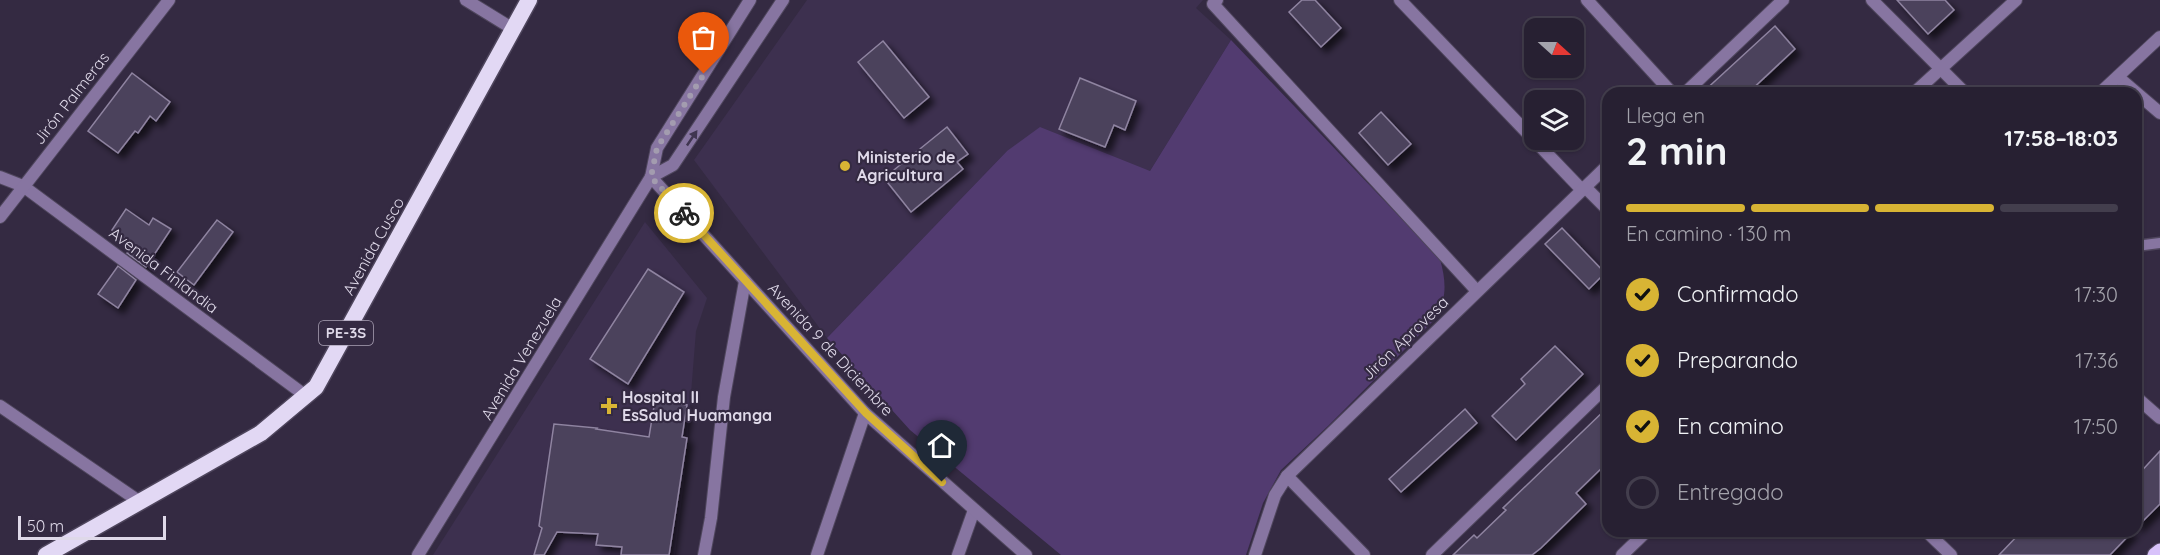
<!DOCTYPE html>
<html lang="es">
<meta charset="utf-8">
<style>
:root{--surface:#272032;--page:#332d3e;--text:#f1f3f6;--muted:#a4a3ac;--line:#433e4d;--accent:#d8b434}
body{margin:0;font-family:Quicksand,sans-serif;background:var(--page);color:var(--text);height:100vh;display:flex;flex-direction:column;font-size:22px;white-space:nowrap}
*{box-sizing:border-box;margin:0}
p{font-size:20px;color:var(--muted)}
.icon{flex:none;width:33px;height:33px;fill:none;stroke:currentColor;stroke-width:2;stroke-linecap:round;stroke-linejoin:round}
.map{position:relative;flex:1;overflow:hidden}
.sheet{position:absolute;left:1602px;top:87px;width:540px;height:450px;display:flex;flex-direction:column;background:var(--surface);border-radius:18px;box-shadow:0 2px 4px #0004,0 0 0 2px var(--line)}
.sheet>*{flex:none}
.needle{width:39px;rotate:111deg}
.tools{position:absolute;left:1524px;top:18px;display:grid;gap:12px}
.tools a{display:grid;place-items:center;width:60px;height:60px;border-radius:12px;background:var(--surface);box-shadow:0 2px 4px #0004,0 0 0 2px var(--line);font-size:30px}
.scale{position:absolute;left:18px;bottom:15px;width:148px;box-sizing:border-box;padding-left:6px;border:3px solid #dfd9e9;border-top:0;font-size:16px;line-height:21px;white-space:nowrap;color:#dfd9e9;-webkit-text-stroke:4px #342a42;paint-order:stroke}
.pin{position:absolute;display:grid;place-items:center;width:51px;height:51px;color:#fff;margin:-62px -26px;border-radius:50% 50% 50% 0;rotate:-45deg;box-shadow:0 0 6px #0007}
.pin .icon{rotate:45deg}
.courier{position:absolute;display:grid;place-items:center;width:60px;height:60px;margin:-30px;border:4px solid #d8b434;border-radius:50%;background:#fff;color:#222;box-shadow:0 2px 8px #0007}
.overview em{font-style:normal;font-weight:700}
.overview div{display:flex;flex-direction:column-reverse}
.overview{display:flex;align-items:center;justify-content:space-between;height:102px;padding:0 24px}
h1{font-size:39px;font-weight:700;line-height:45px}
.bar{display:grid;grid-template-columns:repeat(4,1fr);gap:9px 6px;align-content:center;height:72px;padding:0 24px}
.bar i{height:8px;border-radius:4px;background:var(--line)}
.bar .active{background:var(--accent)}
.bar p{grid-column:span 4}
ol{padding:0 24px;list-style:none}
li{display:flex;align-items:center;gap:18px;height:66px}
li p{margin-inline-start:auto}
li .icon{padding:6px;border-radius:50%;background:var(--accent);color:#111;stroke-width:4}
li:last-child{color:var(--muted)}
li i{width:33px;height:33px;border:3px solid var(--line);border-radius:50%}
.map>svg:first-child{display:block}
</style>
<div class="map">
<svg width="2160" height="555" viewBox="0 0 2160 555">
<defs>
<filter id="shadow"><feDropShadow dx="5.5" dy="5.5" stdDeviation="3" flood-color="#0009"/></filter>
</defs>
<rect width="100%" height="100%" fill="#342a42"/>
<g fill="#3d304f">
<path d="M807 0H1203L1196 8 1231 40 1150 171 1007 151 827 338 694 160Z"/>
<path d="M645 222 707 298 696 331 684 481 675 555H433Z"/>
</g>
<path fill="#523b70" d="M1231 40 1440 259C1446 281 1447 296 1437 317L1328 426 1281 470 1263 503 1246 555H1061L910 430 827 338 1007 151 1040 127 1150 171Z"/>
<g fill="#4c425c" stroke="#8f84a1" stroke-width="1.5" filter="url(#shadow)">
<path d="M1302 0H1315L1341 28 1321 47 1289 12Z"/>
<path d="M1897 0H1945L1954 10 1928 34Z"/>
<path d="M1775 26 1795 49 1748 93H1702Z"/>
<path d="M883 41 929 97 904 118 858 62Z"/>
<path d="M132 73 170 102 156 121 150 116 138 133 135 131 118 153 88 131Z"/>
<path d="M1080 78 1136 101 1125 130 1114 125 1105 147 1059 129Z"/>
<path d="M1381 112 1411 144 1388 165 1359 133Z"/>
<path d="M947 127 968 154 957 162 963 169 911 212 884 178Z"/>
<path d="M126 209 149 225 153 218 171 229 146 267 127 253 133 244 112 230Z"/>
<path d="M217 220 233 232 194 285 177 272Z"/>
<path d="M1562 228 1605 273 1589 289 1545 244Z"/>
<path d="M118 266 136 280 118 308 98 294Z"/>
<path d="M648 269 684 292 628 384 590 359Z"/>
<path d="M1555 346 1583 374 1516 440 1492 416 1525 384 1521 379Z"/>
<path d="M655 400 687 405 682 437 687 438 669 555H621L622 547 596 545 598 534 557 532 544 555H534L542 528 539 526 554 424 597 428 596 429 649 437Z"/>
<path d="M1608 407V462L1576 493 1586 504 1541 548 1532 555H1453L1474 535 1477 538 1506 510 1503 508Z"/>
<path d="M1465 409 1477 423 1401 492 1389 479Z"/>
<path d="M2160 451V504L2136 528V477Z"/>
<path d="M2022 531H2133L2110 555H1999Z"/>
</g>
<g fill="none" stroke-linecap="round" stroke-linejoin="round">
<defs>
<path id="service" d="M2136 246 2160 243"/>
<g id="minor">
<path d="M466 0 513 29"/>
<path d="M1217 0 1213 4 1477 291"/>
<path d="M1400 0 1582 190"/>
<path d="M1587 0 1672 93"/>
<path d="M1872 0 1965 93"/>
<path d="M2118 77 2160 113"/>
<path d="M1685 93 1783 0"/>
<path d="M1914 93 2016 0"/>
<path d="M2100 93 2160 37"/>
<path d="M0 177 23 186 306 396"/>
<path d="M1585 187 1608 210"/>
<path d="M0 217 169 0"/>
<path d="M2136 397 2160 418"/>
<path d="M0 406 140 502"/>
<path d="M1287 476 1364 555"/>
<path d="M1926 531 1951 555"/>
<path d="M704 555 711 518 724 397 745 281"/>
<path d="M817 555 865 413"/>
<path d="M958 555 974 510"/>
<path d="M1255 555 1275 495 1287 476 1608 165"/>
<path d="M1432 555 1608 385"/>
<path d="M1622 555 1647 531"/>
</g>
<g id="tertiary">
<path d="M651 177 865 413 1026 555"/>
<path d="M651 177 673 165 783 0"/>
<path d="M418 555 651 177 657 148 750 0"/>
</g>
<path id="primary" d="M2155 555 2160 551"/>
<path id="trunk" d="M46 555 261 433 316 387 529 0"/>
</defs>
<use href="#service" stroke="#4f465d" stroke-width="13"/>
<use href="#minor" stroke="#4f465d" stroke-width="14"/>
<use href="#tertiary" stroke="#4f465d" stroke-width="14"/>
<use href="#primary" stroke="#4f465d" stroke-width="17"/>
<use href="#trunk" stroke="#4f465d" stroke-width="19"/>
<use href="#service" stroke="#8775a1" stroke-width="10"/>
<use href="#minor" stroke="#8775a1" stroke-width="12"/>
<use href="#tertiary" stroke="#8775a1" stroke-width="12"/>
<use href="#primary" stroke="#d8c2fa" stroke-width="15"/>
<use href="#trunk" stroke="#e2d8f4" stroke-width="16"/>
</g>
<defs><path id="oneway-solid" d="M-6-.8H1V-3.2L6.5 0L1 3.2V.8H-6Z" transform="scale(1.5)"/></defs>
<use fill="#403550" href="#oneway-solid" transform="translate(692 138) rotate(-56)"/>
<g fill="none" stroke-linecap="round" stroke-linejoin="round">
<path stroke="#a39caf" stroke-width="6" stroke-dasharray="0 10.8" d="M684 213 651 177 657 148 704 74"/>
<path stroke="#d8b434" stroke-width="8" d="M684 213 866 413 942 482"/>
</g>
<g fill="#d8b434" stroke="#342a42" stroke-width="2">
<circle cx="845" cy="166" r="6"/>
<path d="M606 397h6v6h6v6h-6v6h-6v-6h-6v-6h6z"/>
</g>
<g text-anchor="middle" stroke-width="4.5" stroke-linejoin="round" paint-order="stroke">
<rect fill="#342a42" stroke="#aca4b7" stroke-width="1.5" x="319" y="321" width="54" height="24" rx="4.5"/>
<g font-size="15" font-weight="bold" fill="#dfd9e9">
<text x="346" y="338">PE-3S</text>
</g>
<g font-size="16" fill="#dfd9e9" stroke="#342a42">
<text transform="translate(71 98) rotate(-52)" y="6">Jirón Palmeras</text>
<text transform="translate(373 246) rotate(-61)" y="6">Avenida Cusco</text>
<text transform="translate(164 270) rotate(37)" y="6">Avenida Finlandia</text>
<text transform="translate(1405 338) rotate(-44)" y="6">Jirón Aprovesa</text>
<text transform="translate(831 349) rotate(47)" y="6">Avenida 9 de Diciembre</text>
<text transform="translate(521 358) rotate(-59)" y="6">Avenida Venezuela</text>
</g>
<g font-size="16" font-weight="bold" fill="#dfd9e9" stroke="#342a42" text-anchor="start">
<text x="857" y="163">Ministerio de<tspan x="857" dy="18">Agricultura</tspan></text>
<text x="622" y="403">Hospital II<tspan x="622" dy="18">EsSalud Huamanga</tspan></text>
</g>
</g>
</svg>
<div class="tools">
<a><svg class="needle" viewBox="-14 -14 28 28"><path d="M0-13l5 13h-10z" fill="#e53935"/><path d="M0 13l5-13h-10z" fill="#a4a3ac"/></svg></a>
<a><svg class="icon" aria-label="layers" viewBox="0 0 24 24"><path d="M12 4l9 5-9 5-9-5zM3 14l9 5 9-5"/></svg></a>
</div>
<div class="scale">50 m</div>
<div class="pin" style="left:704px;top:74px;background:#ea580c"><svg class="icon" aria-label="bag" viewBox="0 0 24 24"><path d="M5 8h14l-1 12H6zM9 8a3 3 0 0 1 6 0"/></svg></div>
<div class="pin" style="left:942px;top:482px;background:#1f2937"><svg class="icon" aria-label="home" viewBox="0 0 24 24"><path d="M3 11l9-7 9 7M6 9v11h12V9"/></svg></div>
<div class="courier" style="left:684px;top:213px"><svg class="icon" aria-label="bike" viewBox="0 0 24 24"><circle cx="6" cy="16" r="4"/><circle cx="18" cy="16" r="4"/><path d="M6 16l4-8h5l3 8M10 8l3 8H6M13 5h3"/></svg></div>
<section class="sheet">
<div class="overview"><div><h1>2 min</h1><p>Llega en</p></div><em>17:58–18:03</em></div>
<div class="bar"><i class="active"></i><i class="active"></i><i class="active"></i><i></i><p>En camino · 130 m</p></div>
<ol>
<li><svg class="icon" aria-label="check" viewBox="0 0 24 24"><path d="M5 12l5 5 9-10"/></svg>Confirmado<p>17:30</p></li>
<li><svg class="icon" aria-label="check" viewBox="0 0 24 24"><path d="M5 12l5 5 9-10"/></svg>Preparando<p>17:36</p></li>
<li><svg class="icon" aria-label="check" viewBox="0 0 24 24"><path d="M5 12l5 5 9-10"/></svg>En camino<p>17:50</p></li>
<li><i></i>Entregado</li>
</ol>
</section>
</div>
